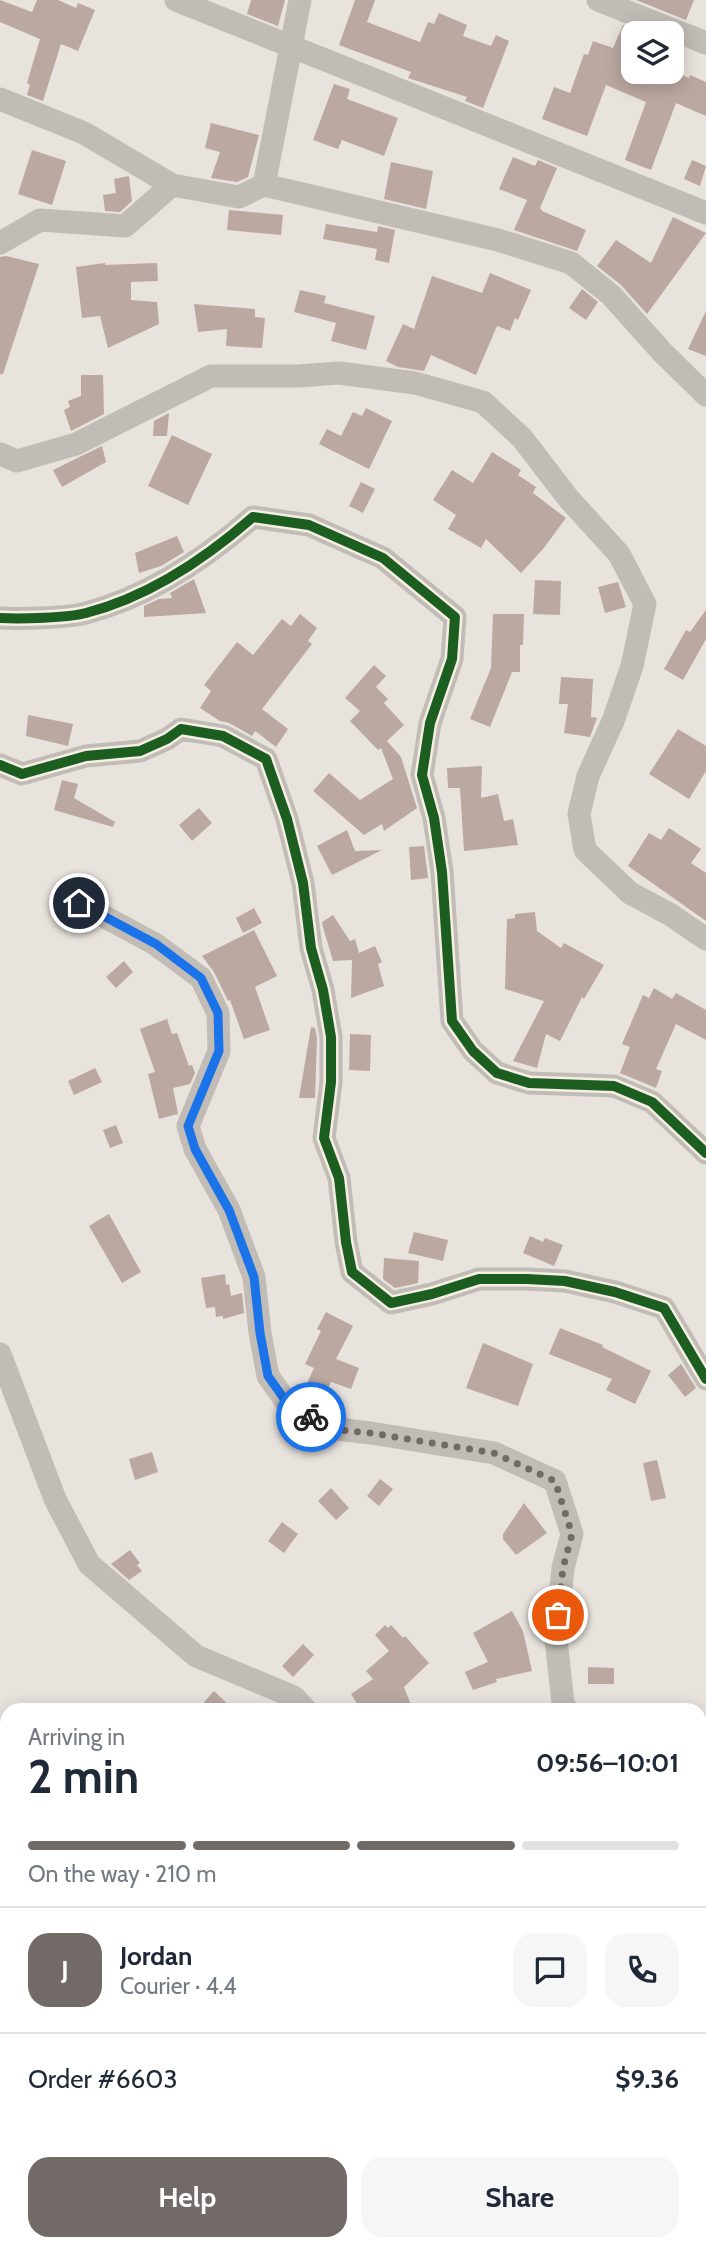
<!DOCTYPE html>
<meta charset="utf-8">
<style>
:root{--surface:#fff;--page:#f6f6f7;--text:#1f2937;--muted:#747a83;--line:#e0e1e3;--accent:#726a66}
body{margin:0;font-family:Cabin,sans-serif;background:var(--page);color:var(--text);height:100vh;display:flex;flex-direction:column;font-size:26px;white-space:nowrap}
*{box-sizing:border-box;margin:0}
p{font-size:23px;color:var(--muted)}
.icon{flex:none;width:38px;height:38px;fill:none;stroke:currentColor;stroke-width:2;stroke-linecap:round;stroke-linejoin:round}
.map{position:relative;flex:1;overflow:hidden}
.side{position:absolute;left:0px;top:1703px;width:707px;height:548px;display:flex;flex-direction:column;background:var(--surface);border-radius:21px 21px 0 0;box-shadow:0 4px 18px #0003}
.side>*{flex:none}
.buttons{position:absolute;left:621px;top:21px;display:grid;gap:14px}
.buttons a{display:grid;place-items:center;width:63px;height:63px;border-radius:14px;background:var(--surface);box-shadow:0 4px 18px #0003;font-size:35px}
.pin{position:absolute;display:grid;place-items:center;width:60px;height:60px;color:#fff;margin:-30px;border:4px solid #fff;border-radius:50%;box-shadow:0 2px 7px #0007}
.courier{position:absolute;display:grid;place-items:center;width:70px;height:70px;margin:-35px;border:5px solid #1a73e8;border-radius:50%;background:#fff;color:#222;box-shadow:0 2px 9px #0007}
.overview em{font-style:normal;font-weight:700}
.overview div{display:flex;flex-direction:column-reverse}
.overview{display:flex;align-items:center;justify-content:space-between;height:119px;padding:0 28px}
h1{font-size:46px;font-weight:700;line-height:52px}
.bar{display:grid;grid-template-columns:repeat(4,1fr);gap:10px 7px;align-content:center;height:84px;padding:0 28px}
.bar i{height:9px;border-radius:5px;background:var(--line)}
.bar .active{background:var(--accent)}
.bar p{grid-column:span 4}
.line{display:flex;align-items:center;gap:18px;padding:0 28px;border-top:2px solid var(--line)}
.line div{flex:1}
.round{display:grid;place-items:center;flex:none;width:74px;height:74px;border-radius:21px;background:var(--page)}
.button{display:flex;gap:14px;margin-top:auto;padding:14px 28px}
.button a{flex:1;height:80px;border-radius:21px;background:var(--accent);color:#fff;font-size:28px;font-weight:700;line-height:80px;text-align:center}
.button a+a{background:var(--page);color:var(--text)}
.map>svg:first-child{display:block}
</style>
<div class="map">
<svg width="706" height="2249" viewBox="0 0 706 2249">
<rect width="100%" height="100%" fill="#e9e3de"/>
<g fill="#bba8a1">
<path d="M0 0 32 12 37 0H58L76 8 78 3 95 10 78 51 61 44 43 101 27 95 30 85 27 83 40 39 0 22Z"/>
<path d="M251 0H285L278 26 247 14Z"/>
<path d="M355 0H375L367 22 420 42 428 22 434 24 439 13 467 25 463 36 491 46 496 35 509 41 483 108 465 101 467 97 408 78 411 72 339 45Z"/>
<path d="M636 0H694L686 20Z"/>
<path d="M623 25 634 29V50L624 72H674L689 78 690 75 706 82V116L676 103 651 170 625 160 646 102 606 85 587 136 542 119 554 87 570 93 584 54 588 55 593 41 613 48Z"/>
<path d="M334 84 350 89 347 99 398 118 384 156 342 140 338 149 313 140Z"/>
<path d="M211 123 259 135 248 177 237 182 211 178 220 152 205 148Z"/>
<path d="M32 150 66 161 52 205 18 194Z"/>
<path d="M513 157 535 166 538 160 557 168 540 208 542 211 586 230 577 251 514 230 527 200 499 189Z"/>
<path d="M692 160 706 166 700 186 684 179Z"/>
<path d="M391 162 433 171 426 209 384 199Z"/>
<path d="M129 176 132 201 120 212 105 211 103 195 116 193 114 179Z"/>
<path d="M229 210 283 215 281 235 227 230Z"/>
<path d="M673 217 706 233 647 314 621 285 597 266 616 240 651 263Z"/>
<path d="M326 224 377 232 378 226 395 230 389 263 375 260 377 249 323 239Z"/>
<path d="M6 256 39 264 3 374H0V257Z"/>
<path d="M105 263V265L157 263 158 281 131 282V300L157 302 159 324 108 348 100 316 82 318 76 267Z"/>
<path d="M490 273 531 290 518 320 515 318 510 331 497 326 476 375 431 355 424 371 398 367 386 361 403 324 414 329 432 276 482 293Z"/>
<path d="M582 289 598 302 586 320 569 308Z"/>
<path d="M300 290 326 296 324 303 375 316 366 350 331 341 336 323 294 312Z"/>
<path d="M194 304 255 309V317L265 318 262 348 226 346 227 329 198 332Z"/>
<path d="M706 311V356L688 349Z"/>
<path d="M81 375H103L104 414 71 431 64 410 70 407 68 401 81 396Z"/>
<path d="M366 408 392 421 369 469 319 444 327 429 341 436 353 412 362 416Z"/>
<path d="M169 413 167 436H153L154 421Z"/>
<path d="M172 435 212 454 188 505 148 486Z"/>
<path d="M102 446 106 462 62 487 53 470Z"/>
<path d="M492 452 521 470 518 475 536 487 533 493 566 518 543 549 521 573 486 539 481 548 448 529 456 515 433 500 452 470 473 483Z"/>
<path d="M361 482 375 489 363 513 349 506Z"/>
<path d="M177 536 184 552 161 566 139 573 135 553Z"/>
<path d="M194 579 206 613 144 617V606L159 599 172 598 170 593Z"/>
<path d="M535 580 561 581 560 615 533 614Z"/>
<path d="M618 582 626 607 605 613 598 587Z"/>
<path d="M706 610V639L683 680 664 669 686 630 690 632Z"/>
<path d="M300 614 317 628 308 641 312 644 262 709 288 729 276 747 255 731 252 736 229 723 220 721 200 708 211 691 204 685 237 642 253 655 282 619 291 626Z"/>
<path d="M493 614H524L523 645H520V672H512L490 727 470 719 491 668Z"/>
<path d="M374 665 386 676 376 687 388 699 384 703 404 725 387 741 401 757 417 808 384 831 382 824 364 835 313 791 329 773 360 800 393 779 381 748 378 750 350 721 360 711 345 698Z"/>
<path d="M561 677 593 679 591 717 597 718 590 737 564 733 568 704H559Z"/>
<path d="M28 715 73 724 68 746 26 736Z"/>
<path d="M678 729 706 746V771L689 799 649 774Z"/>
<path d="M482 766 481 798 498 794 504 821 513 819 518 845 464 851 460 788H448L447 768Z"/>
<path d="M62 780 78 784 74 798 115 822 113 827 54 810Z"/>
<path d="M199 808 212 823 192 841 179 825Z"/>
<path d="M669 828 701 849 691 863 706 873V921L628 866 649 833 661 840Z"/>
<path d="M347 830 355 851 382 850 332 875 317 846Z"/>
<path d="M424 846 428 878 411 880 409 847Z"/>
<path d="M254 908 262 923 243 933 236 918Z"/>
<path d="M535 912 537 931 561 948 564 943 604 965 584 999 582 997 560 1041 546 1034 537 1068 513 1061 544 1001 505 989 507 919 515 918V914Z"/>
<path d="M333 915 350 941 355 939 359 953 375 946 382 962 378 964 384 986 351 998 352 960 333 961 323 927 322 922Z"/>
<path d="M254 930 277 976 255 987 270 1030 244 1039 230 1000 228 1001 214 972 202 956Z"/>
<path d="M124 961 133 972 116 988 106 977Z"/>
<path d="M654 988 672 999 676 993 706 1010V1040L676 1024 656 1069 662 1071 656 1088 620 1073 630 1047 622 1044 643 995 649 998Z"/>
<path d="M167 1019 172 1034 177 1033 189 1066 192 1065 195 1073 190 1084 173 1088 178 1114 159 1119 148 1074 155 1072 140 1029Z"/>
<path d="M311 1027 315 1028 317 1038 315 1098H299Z"/>
<path d="M350 1034 371 1035 370 1071 349 1070Z"/>
<path d="M95 1068 102 1082 74 1095 68 1081Z"/>
<path d="M116 1125 123 1143 110 1148 103 1130Z"/>
<path d="M109 1214 141 1272 122 1283 89 1226Z"/>
<path d="M414 1232 448 1240 443 1261 408 1253Z"/>
<path d="M530 1236 543 1242 545 1238 563 1245 554 1266 523 1253Z"/>
<path d="M384 1258 419 1261 418 1283 395 1288 383 1279Z"/>
<path d="M225 1274 226 1285 229 1284 231 1296 242 1293 244 1313 223 1319V1316L216 1317 215 1307 206 1308 201 1278Z"/>
<path d="M326 1312 353 1326 336 1359 359 1368 351 1389 331 1382 320 1406 302 1394 314 1368 305 1364 321 1331 317 1329Z"/>
<path d="M560 1328 603 1345 602 1347 651 1371 635 1404 606 1390 612 1379 549 1354Z"/>
<path d="M483 1343 533 1364 518 1406 466 1388Z"/>
<path d="M681 1364 696 1388 685 1397 668 1375Z"/>
<path d="M152 1452 158 1472 135 1480 129 1459Z"/>
<path d="M657 1460 666 1498 651 1501 643 1463Z"/>
<path d="M380 1479 393 1489 379 1506 367 1496Z"/>
<path d="M331 1488 349 1508 336 1520 318 1501Z"/>
<path d="M524 1503 547 1533 516 1555 503 1539V1534Z"/>
<path d="M282 1522 298 1534 284 1553 268 1541Z"/>
<path d="M130 1550 140 1563 137 1565 142 1571 129 1580 111 1564Z"/>
<path d="M512 1611 523 1631 532 1671 496 1679 497 1682 473 1690 465 1672 488 1662 473 1633Z"/>
<path d="M385 1625 388 1628 391 1625 403 1638 405 1636 429 1663 404 1687 413 1710H361L351 1694 373 1679 366 1671 389 1651 375 1635Z"/>
<path d="M303 1644 314 1655 293 1677 282 1666Z"/>
<path d="M588 1667 614 1668V1684H588Z"/>
<path d="M214 1691 234 1710H197Z"/>
</g>
<g fill="none" stroke-linecap="round" stroke-linejoin="round">
<g stroke="#c2bcb7" stroke-width="23">
<path d="M176 0 706 213"/>
<path d="M598 0 706 43"/>
<path d="M0 99 84 133 172 185"/>
<path d="M264 185 300 0"/>
<path d="M0 243 40 220 125 226 172 185 239 197 264 185 498 240 571 263 611 295 663 353 706 395"/>
<path d="M0 454 17 461 76 444 211 376H298L339 373 415 383 483 402 522 438 568 498 619 554 645 604 632 666 613 721 588 776 579 814 585 850 630 893 671 915 706 939"/>
<path d="M0 618C20 619 68 618 86 613 148 597 205 559 253 517L309 525 383 558 455 617 452 659 430 723 422 775 434 818 442 872 452 1021 473 1051 497 1073 529 1083 614 1086 652 1102 706 1153"/>
<path d="M0 765 22 774 86 756 140 751 167 739 181 729 223 736 266 759 287 819 303 883 311 948 323 990 331 1037V1082L324 1138 339 1178 346 1242 352 1272 391 1303 432 1294 479 1279H527L565 1281 615 1292 664 1308 706 1379"/>
<path d="M79 903 155 944 201 978 218 1013 219 1051 188 1126 195 1149 229 1210 254 1277 260 1333 268 1376 285 1400 328 1428 371 1433 494 1453 555 1481 572 1534 563 1568 556 1639 563 1703 567 1710"/>
<path d="M0 1354 55 1499 89 1564 196 1656 294 1697 306 1710"/>
<path d="M0 1783 7 1779"/>
<path d="M700 1819 706 1822"/>
<path d="M0 1841 7 1835"/>
<path d="M700 1844 706 1853"/>
<path d="M0 1887 7 1884"/>
<path d="M0 1963 7 1959"/>
<path d="M0 2029 7 2026"/>
<path d="M700 2048 706 2038"/>
<path d="M512 2244 513 2249"/>
<path d="M599 2244 602 2249"/>
<path d="M54 2249 57 2244"/>
</g>
<defs>
<g id="cycleway">
<path d="M0 618C20 619 68 618 86 613 148 597 205 559 253 517L309 525 383 558 455 617 452 659 430 723 422 775 434 818 442 872 452 1021 473 1051 497 1073 529 1083 614 1086 652 1102 706 1153"/>
<path d="M0 765 22 774 86 756 140 751 167 739 181 729 223 736 266 759 287 819 303 883 311 948 323 990 331 1037V1082L324 1138 339 1178 346 1242 352 1272 391 1303 432 1294 479 1279H527L565 1281 615 1292 664 1308 706 1379"/>
</g>
</defs>
<use href="#cycleway" stroke="#f7eee5" stroke-width="15"/>
<use href="#cycleway" stroke="#1b5e20" stroke-width="10"/>
</g>
<g fill="none" stroke-linecap="round" stroke-linejoin="round">
<path stroke="#726a66" stroke-width="7" stroke-dasharray="0 12.6" d="M311 1417 328 1429 371 1433 494 1453 555 1481 572 1534 563 1568 558 1615"/>
<path stroke="#1a73e8" stroke-width="9" d="M79 903 156 944 201 978 218 1013 219 1051 188 1126 195 1149 229 1210 254 1277 260 1333 268 1376 285 1400 311 1417"/>
</g>
</svg>
<div class="buttons">
<a><svg class="icon" aria-label="layers" viewBox="0 0 24 24"><path d="M12 4l9 5-9 5-9-5zM3 14l9 5 9-5"/></svg></a>
</div>
<div class="pin" style="left:558px;top:1615px;background:#ea580c"><svg class="icon" aria-label="bag" viewBox="0 0 24 24"><path d="M5 8h14l-1 12H6zM9 8a3 3 0 0 1 6 0"/></svg></div>
<div class="pin" style="left:79px;top:903px;background:#1f2937"><svg class="icon" aria-label="home" viewBox="0 0 24 24"><path d="M3 11l9-7 9 7M6 9v11h12V9"/></svg></div>
<div class="courier" style="left:311px;top:1417px"><svg class="icon" aria-label="bike" viewBox="0 0 24 24"><circle cx="6" cy="16" r="4"/><circle cx="18" cy="16" r="4"/><path d="M6 16l4-8h5l3 8M10 8l3 8H6M13 5h3"/></svg></div>
<section class="side">
<div class="overview"><div><h1>2 min</h1><p>Arriving in</p></div><em>09:56–10:01</em></div>
<div class="bar"><i class="active"></i><i class="active"></i><i class="active"></i><i></i><p>On the way · 210 m</p></div>
<div class="line" style="height:126px"><b class="round" style="background:var(--accent);color:#fff">J</b><div><b>Jordan</b><p>Courier · 4.4</p></div><a class="round"><svg class="icon" aria-label="chat" viewBox="0 0 24 24"><path d="M4 5h16v11H9l-5 4z"/></svg></a><a class="round"><svg class="icon" aria-label="phone" viewBox="0 0 24 24"><path d="M5 4h4l2 5-3 2q2 4 5 5l2-3 5 2v4C11 20 4 13 5 4z"/></svg></a></div>
<div class="line" style="height:91px"><div>Order #6603</div><b>$9.36</b></div>
<div class="button"><a>Help</a><a>Share</a></div>
</section>
</div>
